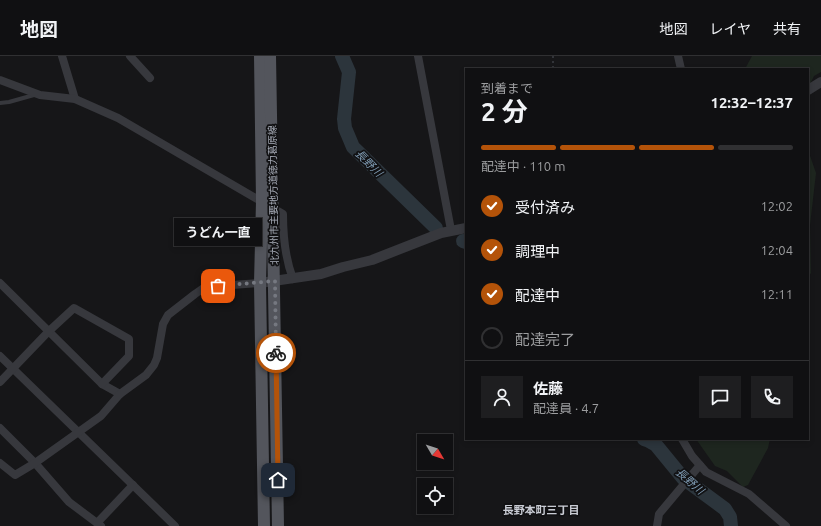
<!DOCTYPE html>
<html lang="ja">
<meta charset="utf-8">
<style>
:root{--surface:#101012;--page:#1e1e20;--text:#f1f3f6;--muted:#9c9d9f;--line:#303032;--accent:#b45309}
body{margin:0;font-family:Ubuntu,"Noto Sans JP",sans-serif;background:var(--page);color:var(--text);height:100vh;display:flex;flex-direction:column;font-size:15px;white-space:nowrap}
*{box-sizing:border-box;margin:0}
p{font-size:13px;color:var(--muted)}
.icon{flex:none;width:22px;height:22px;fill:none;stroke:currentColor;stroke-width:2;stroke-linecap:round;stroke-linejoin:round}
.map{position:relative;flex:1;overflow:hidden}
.sheet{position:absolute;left:465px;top:12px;width:344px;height:372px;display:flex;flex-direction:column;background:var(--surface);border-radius:0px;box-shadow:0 2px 6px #0003,0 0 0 1px var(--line)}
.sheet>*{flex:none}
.needle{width:26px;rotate:129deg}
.controls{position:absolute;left:417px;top:378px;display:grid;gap:8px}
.controls a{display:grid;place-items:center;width:36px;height:36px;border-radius:0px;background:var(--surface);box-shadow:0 2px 6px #0003,0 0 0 1px var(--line);font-size:20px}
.pin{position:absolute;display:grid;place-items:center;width:34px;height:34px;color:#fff;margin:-17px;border-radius:8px;box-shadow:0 2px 6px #0006}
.courier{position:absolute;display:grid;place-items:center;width:40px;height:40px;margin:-20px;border:3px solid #b45309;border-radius:50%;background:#fff;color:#222;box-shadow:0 1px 5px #0007}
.bubble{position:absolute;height:28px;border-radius:0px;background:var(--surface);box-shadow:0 2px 6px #0003,0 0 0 1px var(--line);font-size:13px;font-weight:700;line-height:28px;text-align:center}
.overview em{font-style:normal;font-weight:700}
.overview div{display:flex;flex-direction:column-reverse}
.overview{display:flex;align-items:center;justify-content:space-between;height:68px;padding:0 16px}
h1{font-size:26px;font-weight:700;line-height:30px}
.bar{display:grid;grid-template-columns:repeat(4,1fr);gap:6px 4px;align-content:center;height:48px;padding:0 16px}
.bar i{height:5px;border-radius:3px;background:var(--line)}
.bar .on{background:var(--accent)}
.bar p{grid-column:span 4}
.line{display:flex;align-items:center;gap:10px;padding:0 16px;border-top:1px solid var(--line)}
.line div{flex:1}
.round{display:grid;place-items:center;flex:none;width:42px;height:42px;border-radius:0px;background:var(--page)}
ol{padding:0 16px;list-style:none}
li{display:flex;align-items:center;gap:12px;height:44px}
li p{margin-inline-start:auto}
li .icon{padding:4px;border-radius:50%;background:var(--accent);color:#fff;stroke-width:4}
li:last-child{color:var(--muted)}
li i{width:22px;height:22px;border:2px solid var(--line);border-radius:50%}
header{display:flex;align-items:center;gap:24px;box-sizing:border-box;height:56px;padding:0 20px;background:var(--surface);border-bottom:1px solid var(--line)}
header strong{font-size:19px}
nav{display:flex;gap:22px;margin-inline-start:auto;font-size:14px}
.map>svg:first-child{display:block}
</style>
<header>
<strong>地図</strong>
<nav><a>地図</a><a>レイヤ</a><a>共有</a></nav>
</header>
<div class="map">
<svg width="821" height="470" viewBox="0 0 821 470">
<rect width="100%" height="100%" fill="#161618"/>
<g fill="#1e261f">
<path d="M752 0H821V16L814 20 808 32V13H745Z"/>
<path d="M808 94 816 117 810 169 811 217 808 221Z"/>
<path d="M696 383H770L768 392 748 429 743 431 727 415 715 410Z"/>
</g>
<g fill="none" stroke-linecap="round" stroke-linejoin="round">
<g stroke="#2c353c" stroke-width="14">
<path d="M342 0 349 16 344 63 345 72 353 91 436 172"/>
<path d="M463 185 466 186"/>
<path d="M644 383 647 384 656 389 683 422 725 453 730 461 731 470"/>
</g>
<path stroke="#3d3f44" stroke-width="1.5" stroke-dasharray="2 3" stroke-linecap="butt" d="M553 0V13"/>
<path stroke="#37383d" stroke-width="4" d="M0 47 9 46 34 39"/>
<g stroke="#37383d" stroke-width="8">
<path d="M62 0 75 43"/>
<path d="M130 0 150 22"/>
<path d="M418 0 451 174"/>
<path d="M678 0 681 13"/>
<path d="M0 24 40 39 75 43 118 62 283 158C283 181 285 202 293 223"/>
<path d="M0 227 102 328 120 338"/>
<path d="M0 300 175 470"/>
<path d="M0 326 48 276 74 252 129 283V300L102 328"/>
<path d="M0 372 35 407 69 446 101 470"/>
<path d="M682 383 692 400 706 416 749 438 786 470"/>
<path d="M0 407 15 419 35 407 101 360 120 338 146 319 154 309 157 302 163 268 168 259 195 238 205 231 260 227"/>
<path d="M97 467 133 429"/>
<path d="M657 470 659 458 700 409"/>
</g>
<g stroke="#37383d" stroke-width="10">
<path d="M808 34 821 26"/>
<path d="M260 227 321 218 343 211 372 204 441 177 466 172"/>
</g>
<g stroke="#53555c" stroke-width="12">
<path d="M260 0 262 145 260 227 264 470"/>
<path d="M270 0 278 470"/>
</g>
</g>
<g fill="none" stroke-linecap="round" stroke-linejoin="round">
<path stroke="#757880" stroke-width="4" stroke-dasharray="0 7.2" d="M218 230 275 225 276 297"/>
<path stroke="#b45309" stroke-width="5" d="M276 297 278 424"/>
</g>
<g text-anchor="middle" stroke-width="3.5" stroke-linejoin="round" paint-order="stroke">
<g font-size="10" fill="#a8adb8" stroke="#111113">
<text transform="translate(273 139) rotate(-91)" y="4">北九州市主要地方道徳力葛原線</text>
</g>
<g font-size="11" font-style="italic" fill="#7f9bb3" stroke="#111113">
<text transform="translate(369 107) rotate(45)" y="4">長野川</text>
<text transform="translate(690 425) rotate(41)" y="4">長野川</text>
</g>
<g font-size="11" font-weight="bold" fill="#c9ccd4" stroke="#111113">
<text x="541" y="458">長野本町三丁目</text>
</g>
</g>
</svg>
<div class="controls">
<a><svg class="needle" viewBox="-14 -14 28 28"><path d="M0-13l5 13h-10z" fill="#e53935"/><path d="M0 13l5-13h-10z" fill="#9c9d9f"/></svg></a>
<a><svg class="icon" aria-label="locate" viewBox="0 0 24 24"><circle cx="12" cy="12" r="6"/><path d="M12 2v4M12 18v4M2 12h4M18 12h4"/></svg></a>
</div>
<div class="pin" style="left:218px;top:230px;background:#ea580c"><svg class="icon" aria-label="bag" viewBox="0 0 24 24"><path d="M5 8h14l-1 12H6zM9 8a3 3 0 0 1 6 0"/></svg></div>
<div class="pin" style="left:278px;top:424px;background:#1f2937"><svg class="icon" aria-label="home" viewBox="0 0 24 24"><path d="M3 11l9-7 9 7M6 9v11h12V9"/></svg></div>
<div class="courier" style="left:276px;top:297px"><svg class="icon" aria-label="bike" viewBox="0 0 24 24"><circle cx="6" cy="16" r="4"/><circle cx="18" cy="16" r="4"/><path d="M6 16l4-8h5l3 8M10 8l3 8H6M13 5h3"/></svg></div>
<div class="bubble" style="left:174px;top:162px;width:88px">うどん一直</div>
<section class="sheet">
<div class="overview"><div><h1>2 分</h1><p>到着まで</p></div><em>12:32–12:37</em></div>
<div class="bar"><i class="on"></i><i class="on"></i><i class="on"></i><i></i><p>配達中 · 110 m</p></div>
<ol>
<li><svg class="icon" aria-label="check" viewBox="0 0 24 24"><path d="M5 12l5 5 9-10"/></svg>受付済み<p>12:02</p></li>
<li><svg class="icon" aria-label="check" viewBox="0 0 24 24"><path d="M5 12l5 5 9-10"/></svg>調理中<p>12:04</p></li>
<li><svg class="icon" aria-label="check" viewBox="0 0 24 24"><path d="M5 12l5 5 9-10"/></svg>配達中<p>12:11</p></li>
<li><i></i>配達完了</li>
</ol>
<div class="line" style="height:72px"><a class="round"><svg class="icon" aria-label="person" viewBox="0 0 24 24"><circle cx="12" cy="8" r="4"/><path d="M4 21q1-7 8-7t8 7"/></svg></a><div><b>佐藤</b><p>配達員 · 4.7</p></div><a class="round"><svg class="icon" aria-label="chat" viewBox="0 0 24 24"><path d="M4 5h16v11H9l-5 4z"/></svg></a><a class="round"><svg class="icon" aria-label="phone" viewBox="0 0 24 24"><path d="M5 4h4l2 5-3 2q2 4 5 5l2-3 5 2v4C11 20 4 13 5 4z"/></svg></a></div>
</section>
</div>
